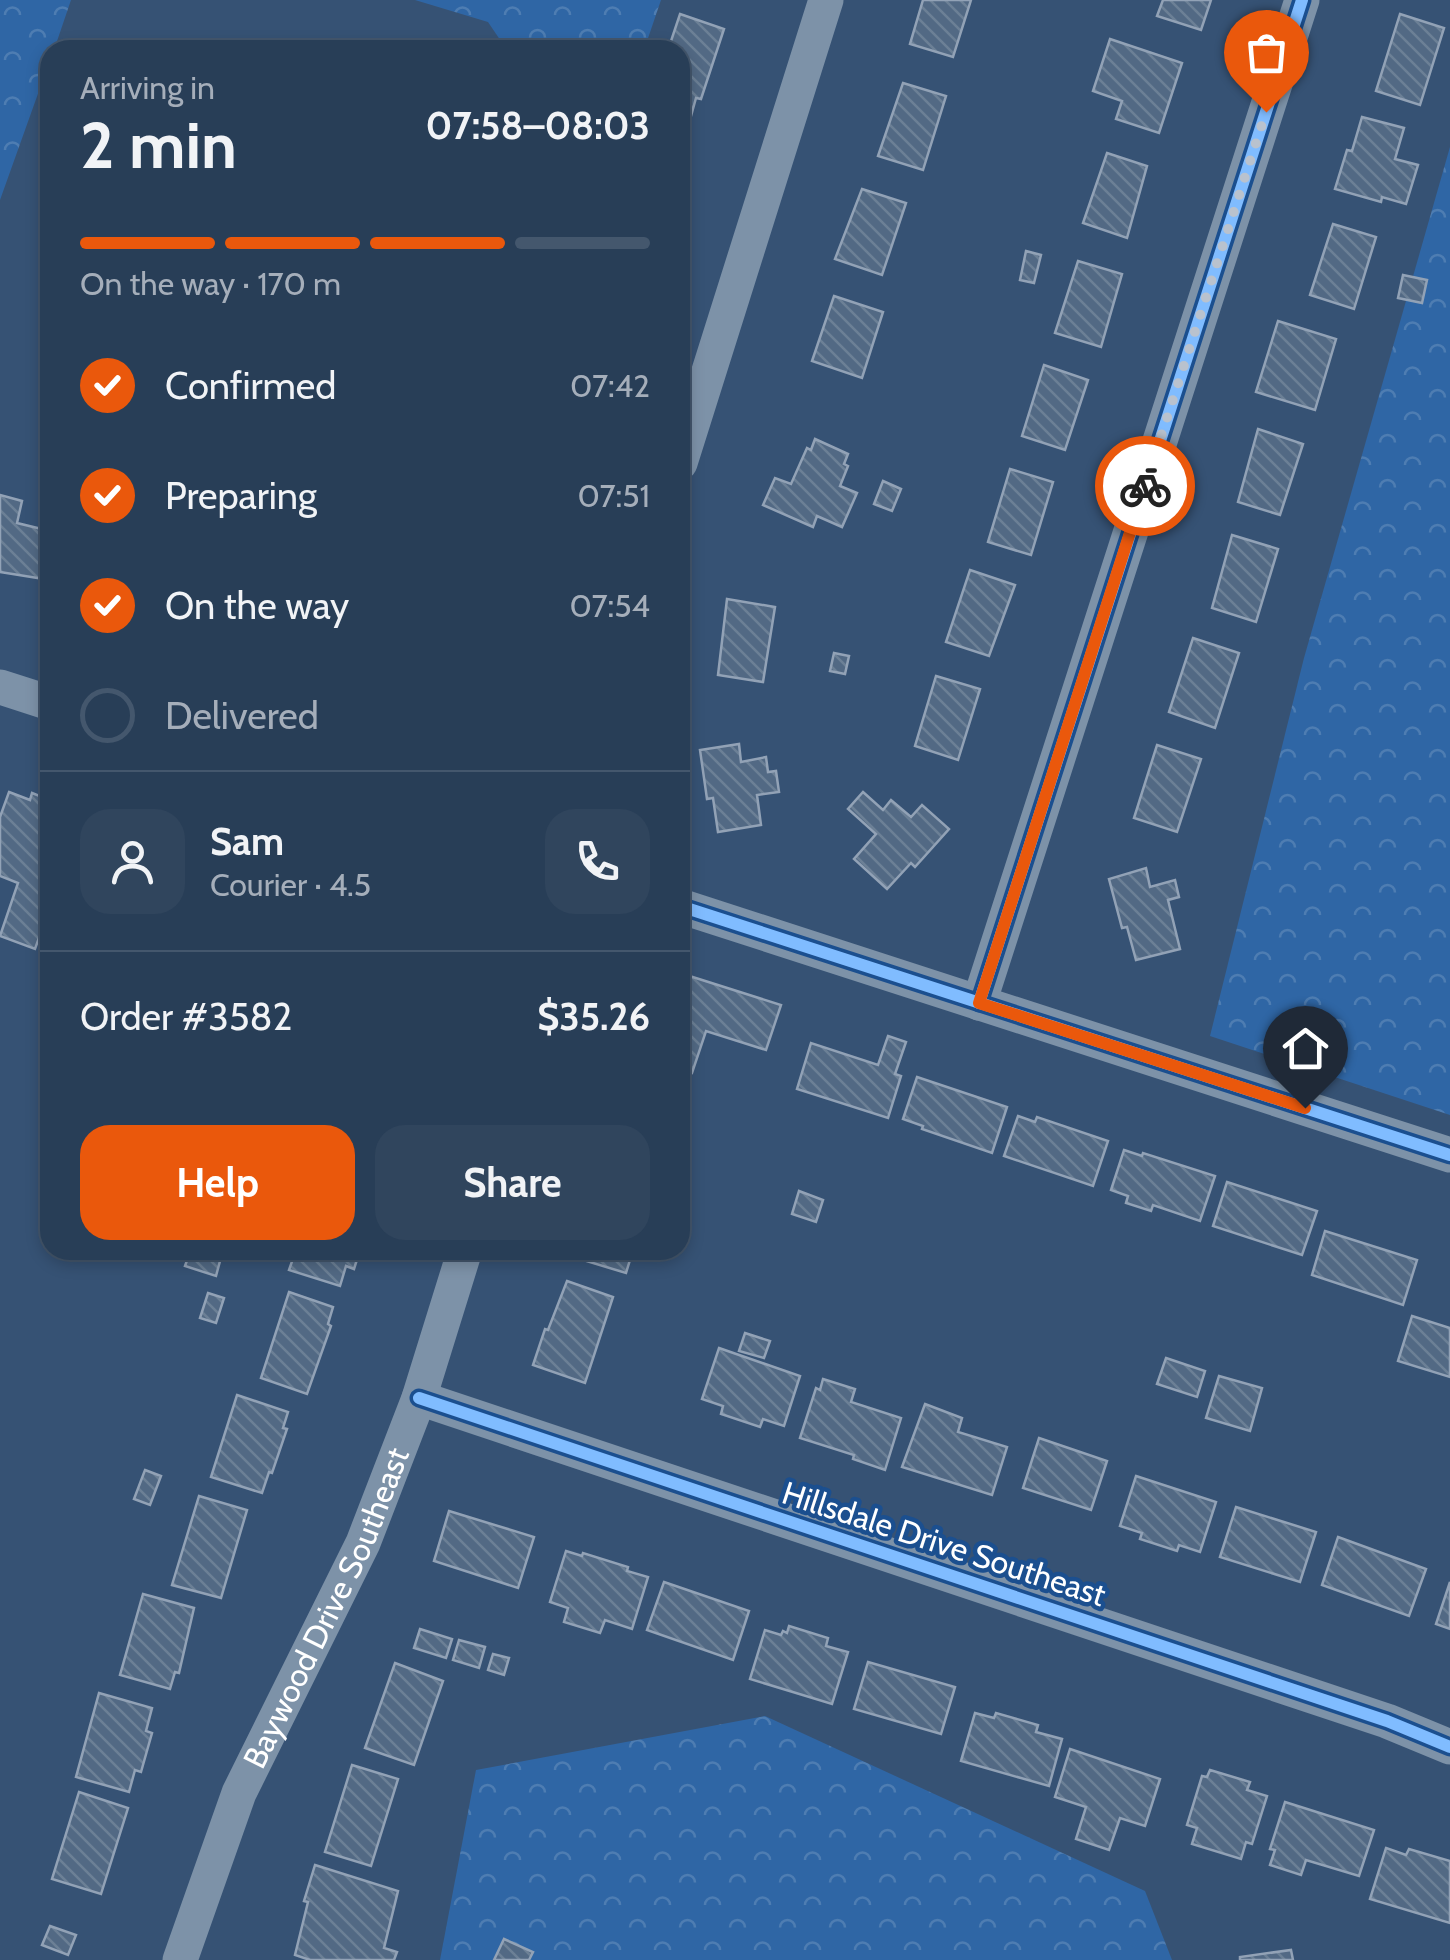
<!DOCTYPE html>
<meta charset="utf-8">
<style>
:root{--surface:#283e57;--page:#30455d;--text:#f1f3f6;--muted:#a5aeba;--line:#44576d;--accent:#ea580c}
body{margin:0;font-family:Cabin,sans-serif;background:var(--page);color:var(--text);height:100vh;display:flex;flex-direction:column;font-size:38px;white-space:nowrap}
*{box-sizing:border-box;margin:0}
p{font-size:32px;color:var(--muted)}
.icon{flex:none;width:55px;height:55px;fill:none;stroke:currentColor;stroke-width:2;stroke-linecap:round;stroke-linejoin:round}
.map{position:relative;flex:1;overflow:hidden}
.side{position:absolute;left:40px;top:40px;width:650px;height:1220px;display:flex;flex-direction:column;background:var(--surface);border-radius:30px;box-shadow:0 5px 15px #0003,0 0 0 2px var(--line)}
.side>*{flex:none}
.pin{position:absolute;display:grid;place-items:center;width:85px;height:85px;color:#fff;margin:-102px -42px;border-radius:50% 50% 50% 0;rotate:-45deg;box-shadow:0 0 10px #0007}
.pin .icon{rotate:45deg}
.courier{position:absolute;display:grid;place-items:center;width:100px;height:100px;margin:-50px;border:8px solid #ea580c;border-radius:50%;background:#fff;color:#222;box-shadow:0 2px 12px #0007}
.head em{font-style:normal;font-weight:800}
.head div{display:flex;flex-direction:column-reverse}
.head{display:flex;align-items:center;justify-content:space-between;height:170px;padding:0 40px}
h1{font-size:65px;font-weight:800;line-height:75px}
.bar{display:grid;grid-template-columns:repeat(4,1fr);gap:15px 10px;align-content:center;height:120px;padding:0 40px}
.bar i{height:12px;border-radius:8px;background:var(--line)}
.bar .on{background:var(--accent)}
.bar p{grid-column:span 4}
.line{display:flex;align-items:center;gap:25px;padding:0 40px;border-top:2px solid var(--line)}
.line div{flex:1}
.round{display:grid;place-items:center;flex:none;width:105px;height:105px;border-radius:30px;background:var(--page)}
ol{padding:0 40px;list-style:none}
li{display:flex;align-items:center;gap:30px;height:110px}
li p{margin-inline-start:auto}
li .icon{padding:10px;border-radius:50%;background:var(--accent);color:#fff;stroke-width:4}
li:last-child{color:var(--muted)}
li i{width:55px;height:55px;border:5px solid var(--line);border-radius:50%}
.cta{display:flex;gap:20px;margin-top:auto;padding:20px 40px}
.cta a{flex:1;height:115px;border-radius:30px;background:var(--accent);color:#fff;font-size:40px;font-weight:800;line-height:115px;text-align:center}
.cta a+a{background:var(--page);color:var(--text)}
.map>svg:first-child{display:block}
</style>
<div class="map">
<svg width="1450" height="1960" viewBox="0 0 1450 1960">
<defs>
<pattern id="forest-crowns" width="20" height="18" patternUnits="userSpaceOnUse" patternTransform="scale(2.5)"><rect width="20" height="18" fill="#2f66a5"/><path d="M2 6a3 3 0 1 1 6 0M12 15a3 3 0 1 1 6 0" fill="none" stroke="#4e7db2"/></pattern>
<pattern id="building-back-hatch" width="6" height="6" patternUnits="userSpaceOnUse" patternTransform="scale(2.5)"><rect width="6" height="6" fill="#526984"/><path d="M-1 5l2 2M0 0l6 6M5-1l2 2" fill="none" stroke="#6c8096"/></pattern>
</defs>
<rect width="100%" height="100%" fill="#365274"/>
<g fill="url(#forest-crowns)">
<path d="M0 0H71L54 50H50V60L0 200Z"/>
<path d="M415 0H661L644 50H507L488 22Z"/>
<path d="M1450 147V1115L1210 1036 1304 658Z"/>
<path d="M765 1716 1145 1891 1172 1960H440L476 1770Z"/>
</g>
<g fill="url(#building-back-hatch)" stroke="#92a2b6" stroke-width="2.5">
<path d="M923 0H971L953 57 910 44Z"/>
<path d="M1163 0H1211L1201 30 1157 16Z"/>
<path d="M680 14 724 29 701 99 696 98 691 116 680 112V50H668Z"/>
<path d="M1400 14 1444 28 1420 105 1376 91Z"/>
<path d="M1110 39 1182 63 1159 133 1116 119 1122 101 1093 91Z"/>
<path d="M903 83 946 96 923 170 878 156Z"/>
<path d="M1362 117 1404 128 1395 159 1418 165 1406 204 1382 197 1381 202 1335 189 1347 150 1352 151Z"/>
<path d="M1107 153 1147 166 1127 238 1083 223Z"/>
<path d="M862 189 906 203 882 275 835 259Z"/>
<path d="M1333 224 1376 237 1354 309 1310 295Z"/>
<path d="M1026 251 1041 255 1034 283 1020 280Z"/>
<path d="M1078 261 1122 274 1101 347 1055 333Z"/>
<path d="M1403 275 1427 280 1422 303 1398 298Z"/>
<path d="M834 296 883 312 862 378 812 361Z"/>
<path d="M1278 321 1336 339 1315 410 1256 392Z"/>
<path d="M1044 365 1088 380 1065 450 1022 436Z"/>
<path d="M1258 429 1303 444 1280 515 1238 502Z"/>
<path d="M815 439 848 454 844 464 848 466 840 486 857 493 842 527 817 516 813 527 763 505 775 478 791 484 807 448 811 450Z"/>
<path d="M1010 469 1053 482 1031 555 988 542Z"/>
<path d="M883 481 901 489 892 511 874 504Z"/>
<path d="M0 495 22 501 17 523 50 531V580L0 572Z"/>
<path d="M1232 535 1278 549 1256 622 1212 608Z"/>
<path d="M970 570 1015 585 989 656 946 642Z"/>
<path d="M727 599 775 607 763 682 718 675Z"/>
<path d="M1193 638 1239 653 1215 728 1169 712Z"/>
<path d="M834 653 849 656 845 674 830 671Z"/>
<path d="M936 676 980 689 958 760 915 746Z"/>
<path d="M739 744 741 762 766 757 768 772 776 771 779 792 757 795 761 825 718 832 713 798 707 799 700 750Z"/>
<path d="M1157 745 1201 759 1177 832 1134 818Z"/>
<path d="M9 792 30 800 32 793 50 800V907L35 949 0 936 18 883 0 876V817Z"/>
<path d="M863 792 883 810 891 800 911 817 922 805 949 829 915 867 911 863 887 889 854 859 876 834 848 809Z"/>
<path d="M1146 868 1150 887 1175 880 1179 897 1168 900 1180 949 1136 960 1127 927 1122 928 1109 879Z"/>
<path d="M680 973 781 1005 766 1050 706 1031 692 1073 680 1069Z"/>
<path d="M888 1036 906 1042 895 1074 901 1076 888 1118 797 1089 811 1043 878 1065Z"/>
<path d="M917 1077 1007 1107 992 1153 922 1129 923 1126 903 1119Z"/>
<path d="M1018 1116 1035 1122 1037 1117 1108 1141 1093 1186 1004 1156Z"/>
<path d="M1124 1150 1142 1156 1143 1153 1215 1176 1200 1221 1153 1205 1151 1211 1126 1203 1128 1196 1111 1190Z"/>
<path d="M1227 1182 1317 1211 1302 1255 1213 1226Z"/>
<path d="M799 1191 823 1200 816 1222 792 1214Z"/>
<path d="M1325 1231 1417 1260 1403 1305 1312 1275Z"/>
<path d="M296 1250H360L354 1269 346 1266 340 1286 289 1270Z"/>
<path d="M575 1250H633L626 1273 573 1257Z"/>
<path d="M190 1252 220 1261 216 1276 185 1266Z"/>
<path d="M567 1281 613 1297 585 1383 533 1365 545 1329 548 1330Z"/>
<path d="M289 1292 333 1307 328 1324 331 1326 307 1394 261 1378Z"/>
<path d="M208 1293 224 1298 216 1323 200 1318Z"/>
<path d="M1412 1316 1450 1328V1377L1398 1361Z"/>
<path d="M745 1333 770 1341 764 1358 739 1351Z"/>
<path d="M719 1348 800 1376 784 1426 763 1419 760 1427 721 1414 723 1406 702 1399Z"/>
<path d="M1166 1358 1205 1371 1197 1397 1157 1384Z"/>
<path d="M1219 1376 1262 1388 1250 1431 1206 1418Z"/>
<path d="M823 1379 855 1389 851 1402 901 1418 885 1470 853 1459 854 1455 800 1438 816 1388 820 1390Z"/>
<path d="M237 1395 288 1412 283 1428 287 1429 272 1473 269 1472 262 1493 211 1477Z"/>
<path d="M925 1404 962 1418 958 1432 1007 1447 992 1495 902 1467Z"/>
<path d="M1039 1438 1107 1461 1091 1510 1023 1488Z"/>
<path d="M145 1470 161 1476 150 1505 134 1499Z"/>
<path d="M1136 1476 1216 1502 1200 1552 1179 1545 1177 1551 1140 1539 1142 1533 1120 1526Z"/>
<path d="M199 1496 247 1510 221 1598 172 1585Z"/>
<path d="M1236 1507 1316 1532 1300 1582 1220 1557Z"/>
<path d="M449 1511 534 1537 518 1588 434 1561Z"/>
<path d="M1338 1537 1426 1569 1409 1616 1322 1585Z"/>
<path d="M566 1551 582 1556 583 1553 628 1567 627 1571 648 1577 632 1629 605 1620 600 1633 564 1622 568 1608 550 1602Z"/>
<path d="M664 1582 749 1611 733 1660 647 1630Z"/>
<path d="M1450 1582V1629L1436 1624Z"/>
<path d="M143 1594 194 1608 179 1673 175 1672 170 1689 120 1675Z"/>
<path d="M789 1626 828 1638 826 1646 848 1652 832 1704 750 1679 765 1630 781 1635 783 1631 787 1633Z"/>
<path d="M420 1629 452 1639 446 1658 414 1648Z"/>
<path d="M459 1640 485 1647 479 1668 453 1660Z"/>
<path d="M493 1654 509 1658 504 1675 488 1670Z"/>
<path d="M868 1662 955 1687 941 1734 854 1709Z"/>
<path d="M395 1663 443 1681 414 1765 365 1748Z"/>
<path d="M99 1693 152 1708 146 1731 152 1733 141 1772 135 1770 129 1792 76 1777Z"/>
<path d="M975 1713 994 1718 996 1713 1038 1725 1036 1732 1062 1739 1049 1786 961 1761Z"/>
<path d="M1070 1749 1160 1779 1145 1826 1120 1818 1109 1850 1076 1839 1086 1807 1055 1797Z"/>
<path d="M352 1765 398 1779 371 1866 325 1852Z"/>
<path d="M1210 1770 1250 1782 1247 1790 1267 1796 1252 1844 1246 1842 1241 1859 1192 1844 1197 1828 1187 1825 1202 1776 1207 1777Z"/>
<path d="M79 1792 128 1808 101 1894 52 1879Z"/>
<path d="M1285 1802 1374 1830 1359 1876 1306 1860 1301 1875 1270 1865 1275 1850 1270 1849Z"/>
<path d="M1386 1848 1406 1855 1409 1849 1450 1861V1923L1370 1899Z"/>
<path d="M315 1865 398 1891 384 1948 397 1952 394 1960H310L295 1955 308 1902 304 1901Z"/>
<path d="M50 1926 76 1935 68 1955 42 1945Z"/>
<path d="M504 1939 533 1952 529 1960H494Z"/>
<path d="M1291 1950 1293 1960H1240V1957Z"/>
</g>
<g fill="none" stroke-linecap="round" stroke-linejoin="round">
<g stroke="#7d92a8" stroke-width="35">
<path d="M680 463 826 0"/>
<path d="M0 687 50 703"/>
<path d="M680 906 1450 1155"/>
<path d="M979 1003 1302 0"/>
<path d="M419 1398 1387 1721 1450 1747"/>
<path id="s1" d="M180 1960 239 1793 363 1543 419 1398 465 1250"/>
</g>
<defs>
<g id="cycleway">
<path d="M680 906 1450 1155"/>
<path d="M979 1003 1302 0"/>
<path d="M419 1398 1387 1721 1450 1747"/>
</g>
</defs>
<use href="#cycleway" stroke="#1b4f8f" stroke-width="19"/>
<use href="#cycleway" stroke="#80bcff" stroke-width="12"/>
</g>
<g fill="none" stroke-linecap="round" stroke-linejoin="round">
<path stroke="#b9c2ce" stroke-width="10" stroke-dasharray="0 18" d="M1145 486 1266 112"/>
<path stroke="#ea580c" stroke-width="12" d="M1145 486 979 1003 1305 1108"/>
</g>
<g text-anchor="middle" stroke-width="9" stroke-linejoin="round" paint-order="stroke">
<g font-size="32" fill="#fff" stroke="#1b4f8f">
<text transform="translate(944 1544) rotate(18)" y="11">Hillsdale Drive Southeast</text>
<text dy="11" stroke="none"><textPath href="#s1" startOffset="382">Baywood Drive Southeast</textPath></text>
</g>
</g>
</svg>
<div class="pin" style="left:1266px;top:112px;background:#ea580c"><svg class="icon" aria-label="bag" viewBox="0 0 24 24"><path d="M5 8h14l-1 12H6zM9 8a3 3 0 0 1 6 0"/></svg></div>
<div class="pin" style="left:1305px;top:1108px;background:#1f2937"><svg class="icon" aria-label="home" viewBox="0 0 24 24"><path d="M3 11l9-7 9 7M6 9v11h12V9"/></svg></div>
<div class="courier" style="left:1145px;top:486px"><svg class="icon" aria-label="bike" viewBox="0 0 24 24"><circle cx="6" cy="16" r="4"/><circle cx="18" cy="16" r="4"/><path d="M6 16l4-8h5l3 8M10 8l3 8H6M13 5h3"/></svg></div>
<section class="side">
<div class="head"><div><h1>2 min</h1><p>Arriving in</p></div><em>07:58–08:03</em></div>
<div class="bar"><i class="on"></i><i class="on"></i><i class="on"></i><i></i><p>On the way · 170 m</p></div>
<ol>
<li><svg class="icon" aria-label="check" viewBox="0 0 24 24"><path d="M5 12l5 5 9-10"/></svg>Confirmed<p>07:42</p></li>
<li><svg class="icon" aria-label="check" viewBox="0 0 24 24"><path d="M5 12l5 5 9-10"/></svg>Preparing<p>07:51</p></li>
<li><svg class="icon" aria-label="check" viewBox="0 0 24 24"><path d="M5 12l5 5 9-10"/></svg>On the way<p>07:54</p></li>
<li><i></i>Delivered</li>
</ol>
<div class="line" style="height:180px"><a class="round"><svg class="icon" aria-label="person" viewBox="0 0 24 24"><circle cx="12" cy="8" r="4"/><path d="M4 21q1-7 8-7t8 7"/></svg></a><div><b>Sam</b><p>Courier · 4.5</p></div><a class="round"><svg class="icon" aria-label="phone" viewBox="0 0 24 24"><path d="M5 4h4l2 5-3 2q2 4 5 5l2-3 5 2v4C11 20 4 13 5 4z"/></svg></a></div>
<div class="line" style="height:130px"><div>Order #3582</div><b>$35.26</b></div>
<div class="cta"><a>Help</a><a>Share</a></div>
</section>
</div>
